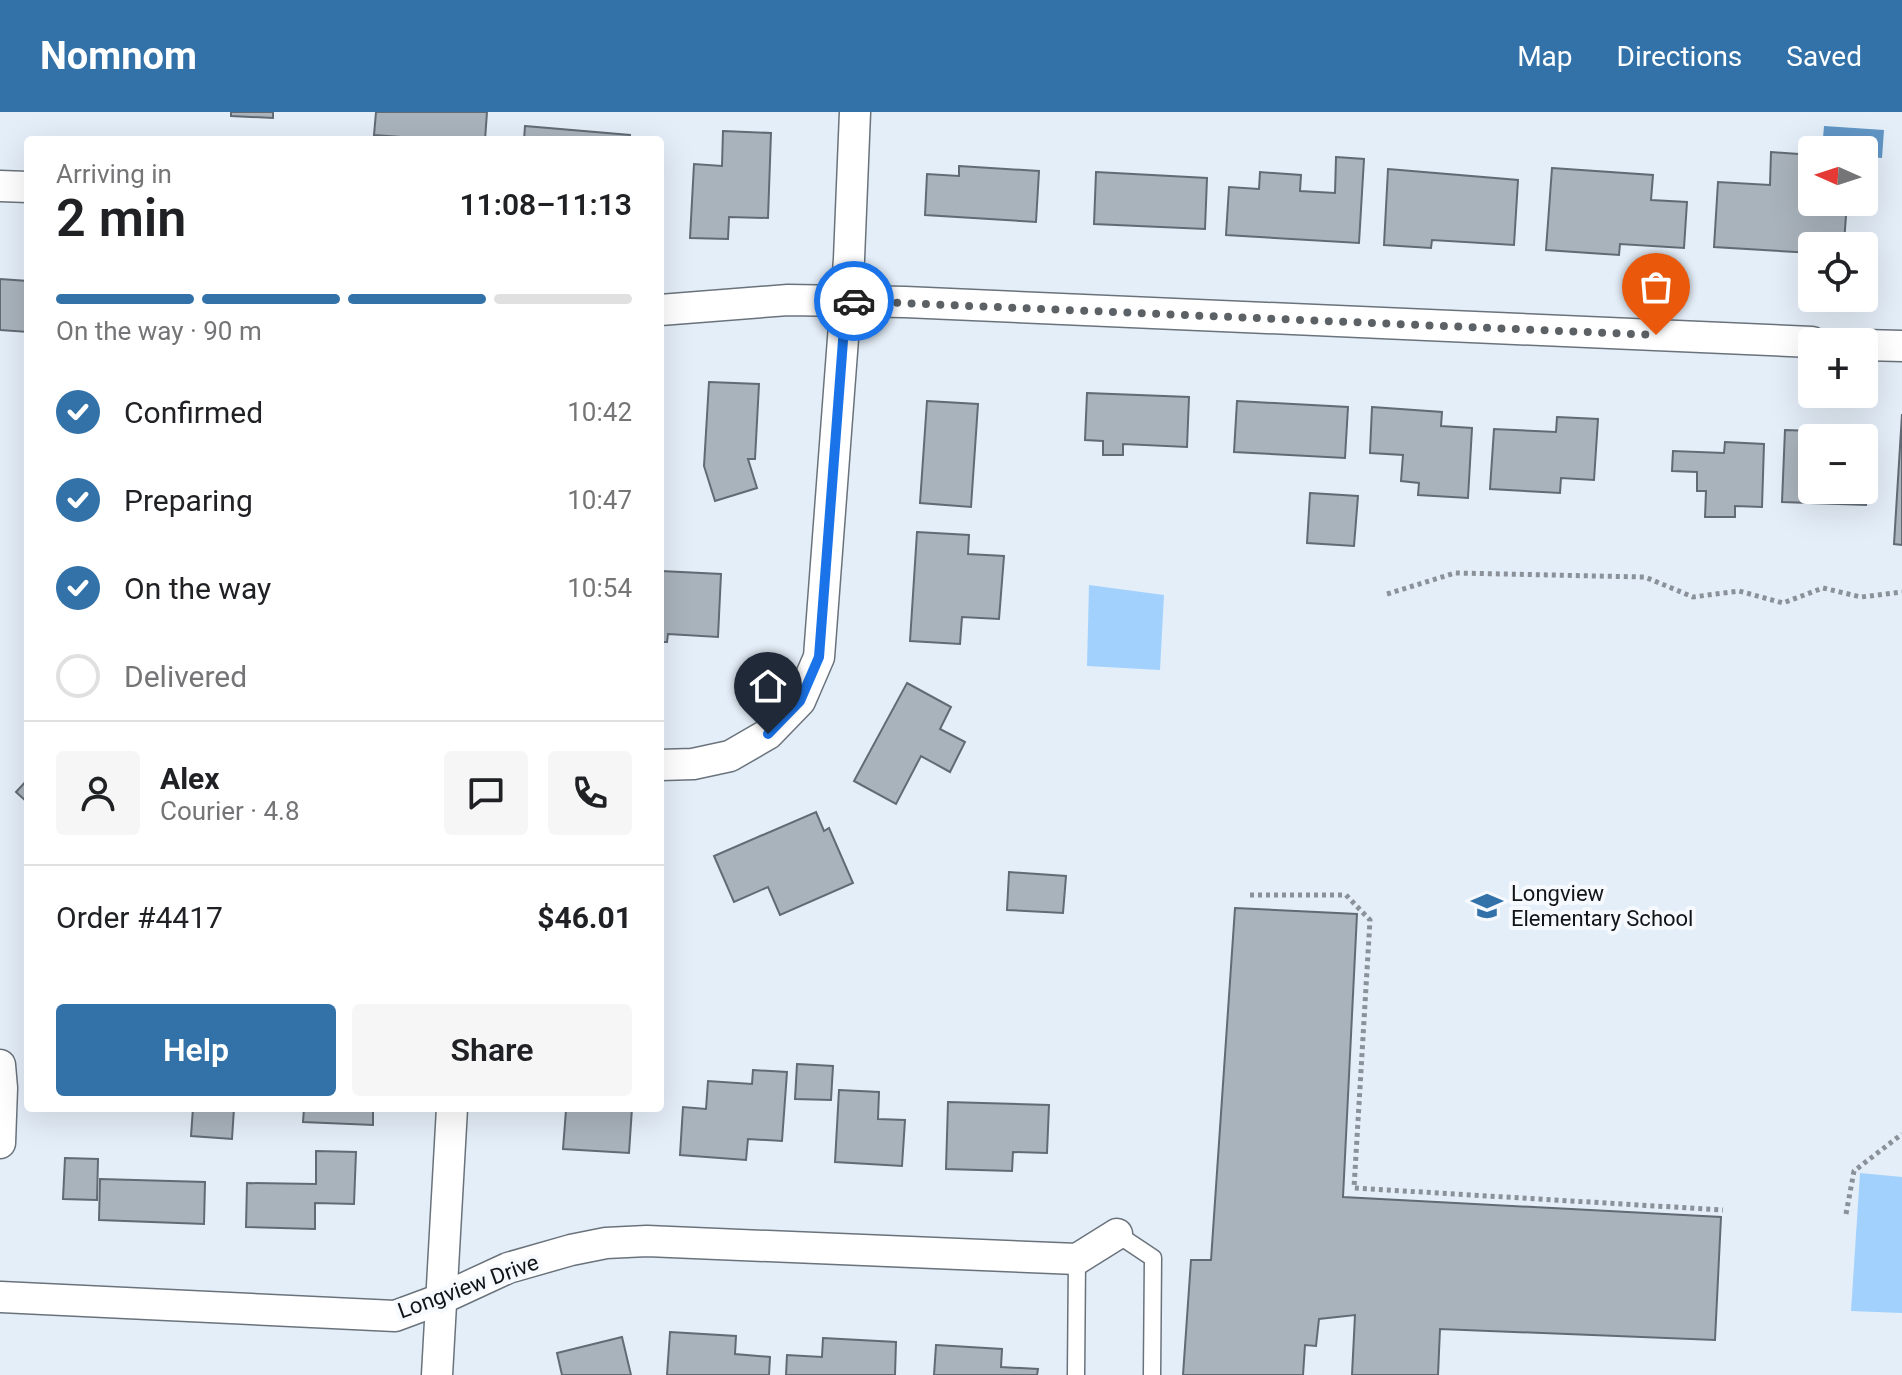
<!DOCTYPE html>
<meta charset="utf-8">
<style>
:root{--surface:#fff;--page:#f6f6f6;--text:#202124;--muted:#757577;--line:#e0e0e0;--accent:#3272a9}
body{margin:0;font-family:Roboto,sans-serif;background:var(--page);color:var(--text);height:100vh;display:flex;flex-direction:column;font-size:30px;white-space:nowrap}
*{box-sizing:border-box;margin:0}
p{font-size:26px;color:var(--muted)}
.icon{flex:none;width:44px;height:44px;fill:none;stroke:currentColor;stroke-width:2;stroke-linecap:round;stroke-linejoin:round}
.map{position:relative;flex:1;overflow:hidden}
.side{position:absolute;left:24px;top:24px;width:640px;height:976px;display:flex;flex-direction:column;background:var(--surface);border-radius:8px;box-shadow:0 8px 32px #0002}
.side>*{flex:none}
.needle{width:52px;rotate:273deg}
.tools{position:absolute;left:1798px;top:24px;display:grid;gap:16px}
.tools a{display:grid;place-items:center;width:80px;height:80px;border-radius:8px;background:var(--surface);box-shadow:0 8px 32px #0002;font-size:40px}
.pin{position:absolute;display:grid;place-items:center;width:68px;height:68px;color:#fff;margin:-82px -34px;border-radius:50% 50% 50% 0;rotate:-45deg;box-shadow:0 0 8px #0007}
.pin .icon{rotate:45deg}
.courier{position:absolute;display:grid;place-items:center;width:80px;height:80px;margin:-40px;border:6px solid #1a73e8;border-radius:50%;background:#fff;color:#222;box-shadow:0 2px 10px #0007}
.headline em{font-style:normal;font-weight:600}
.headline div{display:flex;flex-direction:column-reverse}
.headline{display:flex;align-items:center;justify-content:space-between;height:136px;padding:0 32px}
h1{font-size:52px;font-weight:600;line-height:60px}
.bar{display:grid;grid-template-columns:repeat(4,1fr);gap:12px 8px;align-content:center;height:96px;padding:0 32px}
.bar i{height:10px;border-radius:6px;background:var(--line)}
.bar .current{background:var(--accent)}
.bar p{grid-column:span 4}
.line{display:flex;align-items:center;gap:20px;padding:0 32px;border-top:2px solid var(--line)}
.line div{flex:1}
.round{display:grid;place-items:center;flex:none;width:84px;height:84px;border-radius:8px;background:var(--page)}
ol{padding:0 32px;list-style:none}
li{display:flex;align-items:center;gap:24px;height:88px}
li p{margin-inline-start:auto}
li .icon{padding:8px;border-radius:50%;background:var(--accent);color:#fff;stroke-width:4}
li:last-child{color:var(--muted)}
li i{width:44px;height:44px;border:4px solid var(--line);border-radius:50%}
.cta{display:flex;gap:16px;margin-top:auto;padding:16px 32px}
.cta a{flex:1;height:92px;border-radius:8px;background:var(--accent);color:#fff;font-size:32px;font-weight:600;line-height:92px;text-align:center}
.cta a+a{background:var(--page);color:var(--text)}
header{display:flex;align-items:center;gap:48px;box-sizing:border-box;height:112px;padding:0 40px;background:var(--accent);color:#fff}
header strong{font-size:38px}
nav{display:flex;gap:44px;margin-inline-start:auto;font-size:28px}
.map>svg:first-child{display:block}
</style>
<header>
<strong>Nomnom</strong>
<nav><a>Map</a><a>Directions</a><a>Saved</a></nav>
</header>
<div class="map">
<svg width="1902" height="1263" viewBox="0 0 1902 1263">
<rect width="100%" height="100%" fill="#e4eef8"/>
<g fill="#a2d1fd">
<path d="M1089 473 1164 483 1160 558 1087 554Z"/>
<path d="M1860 1061 1902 1065V1201L1851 1199Z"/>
</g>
<path fill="#6095c5" d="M1824 14 1884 18 1882 46 1864 45V38H1822Z"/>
<g fill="#a9b3bc" stroke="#626b74" stroke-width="2">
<path d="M231 0H273V6L231 4Z"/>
<path d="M376 0H487L485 28H442L374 23Z"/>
<path d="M525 14 630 23V28H524Z"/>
<path d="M723 19 771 21 768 106 729 105 728 127 690 126 694 52 722 54Z"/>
<path d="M1771 40 1812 43V90H1847L1844 131 1813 129 1812 141 1714 135 1718 70 1770 73Z"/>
<path d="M1336 45 1364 47 1359 131 1226 123 1229 75 1259 77 1260 60 1301 63 1300 79 1335 81Z"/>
<path d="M959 54 1039 59 1036 110 925 103 927 62 959 64Z"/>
<path d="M1552 56 1653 63 1651 88 1687 90 1684 136 1620 132 1619 143 1546 138Z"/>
<path d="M1388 57 1518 68 1514 133 1432 128 1431 136 1384 133Z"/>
<path d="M1096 60 1207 66 1205 117 1094 112Z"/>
<path d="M0 167 28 169V220L0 218Z"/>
<path d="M709 270 759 272 755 347H748L757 376 715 389 704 354Z"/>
<path d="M1087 281 1189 285 1187 335 1123 332V343H1103V329L1085 328Z"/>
<path d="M927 289 978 292 971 395 920 391Z"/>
<path d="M1237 289 1348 295 1345 346 1234 340Z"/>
<path d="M1372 295 1442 300 1441 314 1472 316 1468 386 1418 383 1419 371 1401 369 1403 343 1370 341Z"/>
<path d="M1902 302V433L1894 432Z"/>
<path d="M1557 305 1598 307 1594 368 1561 366 1560 381 1490 377 1494 317 1556 320Z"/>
<path d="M1785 318 1842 320 1841 326H1812V378H1864V340H1868L1866 393 1782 390Z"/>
<path d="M1725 330 1764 332 1762 395 1735 394V405H1705L1706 379H1697V360L1672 359 1673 339 1724 341Z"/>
<path d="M1310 381 1358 384 1354 434 1307 431Z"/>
<path d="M917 420 969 423 968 442 1004 444 999 507 962 505 960 532 910 529Z"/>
<path d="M661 459 721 462 718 525 668 522 667 530H660Z"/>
<path d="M907 571 951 595 940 617 965 630 950 660 921 644 896 692 854 669Z"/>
<path d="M28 667V691L16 680Z"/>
<path d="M816 700 824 719 829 716 853 771 780 803 768 775 734 790 714 744Z"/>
<path d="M1009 760 1066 764 1063 801 1007 798Z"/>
<path d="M1235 796 1357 802 1343 1085 1721 1105 1715 1228 1440 1217 1438 1263H1352L1355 1203 1319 1207 1316 1234 1305 1233 1303 1263H1183L1191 1148H1211Z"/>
<path d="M797 952 833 954 831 988 795 987Z"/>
<path d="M753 958 787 960 782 1029 748 1027 746 1048 680 1043 683 995 706 997 708 969 752 972Z"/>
<path d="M839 978 879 980 878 1007 905 1008 902 1054 835 1050Z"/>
<path d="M948 990 1049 993 1047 1041 1013 1040 1012 1059 946 1057Z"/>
<path d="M108 996H177V999L108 998Z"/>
<path d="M193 996H234L232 1027 191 1024Z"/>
<path d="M304 996H373V1013L303 1010Z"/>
<path d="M536 996H632L629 1041 563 1037 566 998Z"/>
<path d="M316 1039 356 1040 354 1092 315 1091V1117L246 1115 247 1071 316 1072Z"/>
<path d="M65 1046 98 1047 97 1088 63 1087Z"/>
<path d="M100 1067 205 1070 204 1112 99 1108Z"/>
<path d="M670 1220 736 1224 735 1242 770 1245 769 1263H667Z"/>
<path d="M622 1225 631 1263H562L557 1241Z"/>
<path d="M823 1226 896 1230 895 1263H786L787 1243 822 1245Z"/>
<path d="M936 1233 1002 1237 1001 1255 1038 1257 1037 1263H934Z"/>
</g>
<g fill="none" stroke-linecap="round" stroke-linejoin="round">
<defs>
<g id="service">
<path d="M1117 1122 1153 1146 1152 1263"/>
<path d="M1076 1263 1077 1147"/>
</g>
<g id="minor">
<path d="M0 74 28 75"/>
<path d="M660 198 788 188 905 190 1812 230"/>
<path d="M1864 233 1902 234"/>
<path d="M660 653 693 652 730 644 768 622 800 589 819 545 849 147 855 0"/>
<path d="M0 953 2 976 0 1031"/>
<path d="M1 1185 395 1204 441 1187 508 1156 571 1138 606 1131 647 1129 1077 1147 1117 1122"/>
<path d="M437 1263 452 996"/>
</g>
</defs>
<use href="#service" stroke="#6a737c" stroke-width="19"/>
<use href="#minor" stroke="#6a737c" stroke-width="33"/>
<g stroke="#8a9198" stroke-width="5" stroke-dasharray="4 4" stroke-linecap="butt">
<path d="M1387 482 1455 461 1645 465 1693 485 1739 479 1783 491 1823 476 1861 485 1902 480"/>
<path d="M1250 783H1346L1370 808 1354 1076 1723 1098"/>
<path d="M1846 1102 1854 1059 1902 1022"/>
</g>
<use href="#service" stroke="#fff" stroke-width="16"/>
<use href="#minor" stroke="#fff" stroke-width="30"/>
</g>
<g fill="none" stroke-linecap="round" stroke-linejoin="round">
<path stroke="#5c6166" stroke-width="8" stroke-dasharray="0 14.4" d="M854 189 1656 223"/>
<path stroke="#1a73e8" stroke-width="10" d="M768 622 800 589 819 545 846 189H854"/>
</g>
<defs>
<symbol id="school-bare" viewBox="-9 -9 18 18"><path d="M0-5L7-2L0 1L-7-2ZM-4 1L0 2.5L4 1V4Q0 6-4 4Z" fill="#3272a9" stroke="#f6fafe" stroke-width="2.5" paint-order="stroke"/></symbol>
</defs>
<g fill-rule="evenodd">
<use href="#school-bare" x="1465" y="772" width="44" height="44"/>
</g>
<g text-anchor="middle" stroke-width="8" stroke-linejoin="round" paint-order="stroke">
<g font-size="22" fill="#121518" stroke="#f6fafe" text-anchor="start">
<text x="1511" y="789">Longview<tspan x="1511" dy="25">Elementary School</tspan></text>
</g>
<g font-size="22" fill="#121518" stroke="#f6fafe">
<text transform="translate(468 1174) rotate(-20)" y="8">Longview Drive</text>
</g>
</g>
</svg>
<div class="tools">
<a><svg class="needle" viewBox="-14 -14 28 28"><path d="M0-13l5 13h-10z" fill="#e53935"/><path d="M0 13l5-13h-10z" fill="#757577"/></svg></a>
<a><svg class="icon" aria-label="locate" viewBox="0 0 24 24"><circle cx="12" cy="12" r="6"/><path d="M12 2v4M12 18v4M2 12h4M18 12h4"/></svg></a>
<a>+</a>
<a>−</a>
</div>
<div class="pin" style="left:1656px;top:223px;background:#ea580c"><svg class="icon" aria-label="bag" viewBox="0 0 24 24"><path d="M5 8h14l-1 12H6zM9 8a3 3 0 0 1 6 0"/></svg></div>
<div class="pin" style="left:768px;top:622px;background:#1f2937"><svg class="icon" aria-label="home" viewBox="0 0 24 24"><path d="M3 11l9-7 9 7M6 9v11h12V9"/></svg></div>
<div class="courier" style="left:854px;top:189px"><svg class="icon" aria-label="car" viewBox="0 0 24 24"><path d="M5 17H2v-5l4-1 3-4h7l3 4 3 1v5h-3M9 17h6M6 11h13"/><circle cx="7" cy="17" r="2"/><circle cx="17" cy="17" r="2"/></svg></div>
<section class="side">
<div class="headline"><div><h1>2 min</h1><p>Arriving in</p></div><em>11:08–11:13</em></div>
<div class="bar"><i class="current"></i><i class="current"></i><i class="current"></i><i></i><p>On the way · 90 m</p></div>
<ol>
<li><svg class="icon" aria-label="check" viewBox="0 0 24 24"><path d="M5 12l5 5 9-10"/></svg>Confirmed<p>10:42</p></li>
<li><svg class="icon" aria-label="check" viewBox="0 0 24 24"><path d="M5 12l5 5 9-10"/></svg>Preparing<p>10:47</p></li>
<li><svg class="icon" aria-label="check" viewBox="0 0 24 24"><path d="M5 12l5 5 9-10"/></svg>On the way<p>10:54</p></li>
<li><i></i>Delivered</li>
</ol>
<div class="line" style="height:144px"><a class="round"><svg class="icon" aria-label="person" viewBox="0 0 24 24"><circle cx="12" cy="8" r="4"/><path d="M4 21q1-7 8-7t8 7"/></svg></a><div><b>Alex</b><p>Courier · 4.8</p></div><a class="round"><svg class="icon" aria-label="chat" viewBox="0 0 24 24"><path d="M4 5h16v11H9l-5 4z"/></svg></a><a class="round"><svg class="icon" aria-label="phone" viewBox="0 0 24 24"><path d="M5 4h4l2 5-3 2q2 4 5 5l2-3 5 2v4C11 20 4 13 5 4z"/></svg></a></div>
<div class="line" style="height:104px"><div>Order #4417</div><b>$46.01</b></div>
<div class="cta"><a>Help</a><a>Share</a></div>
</section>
</div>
